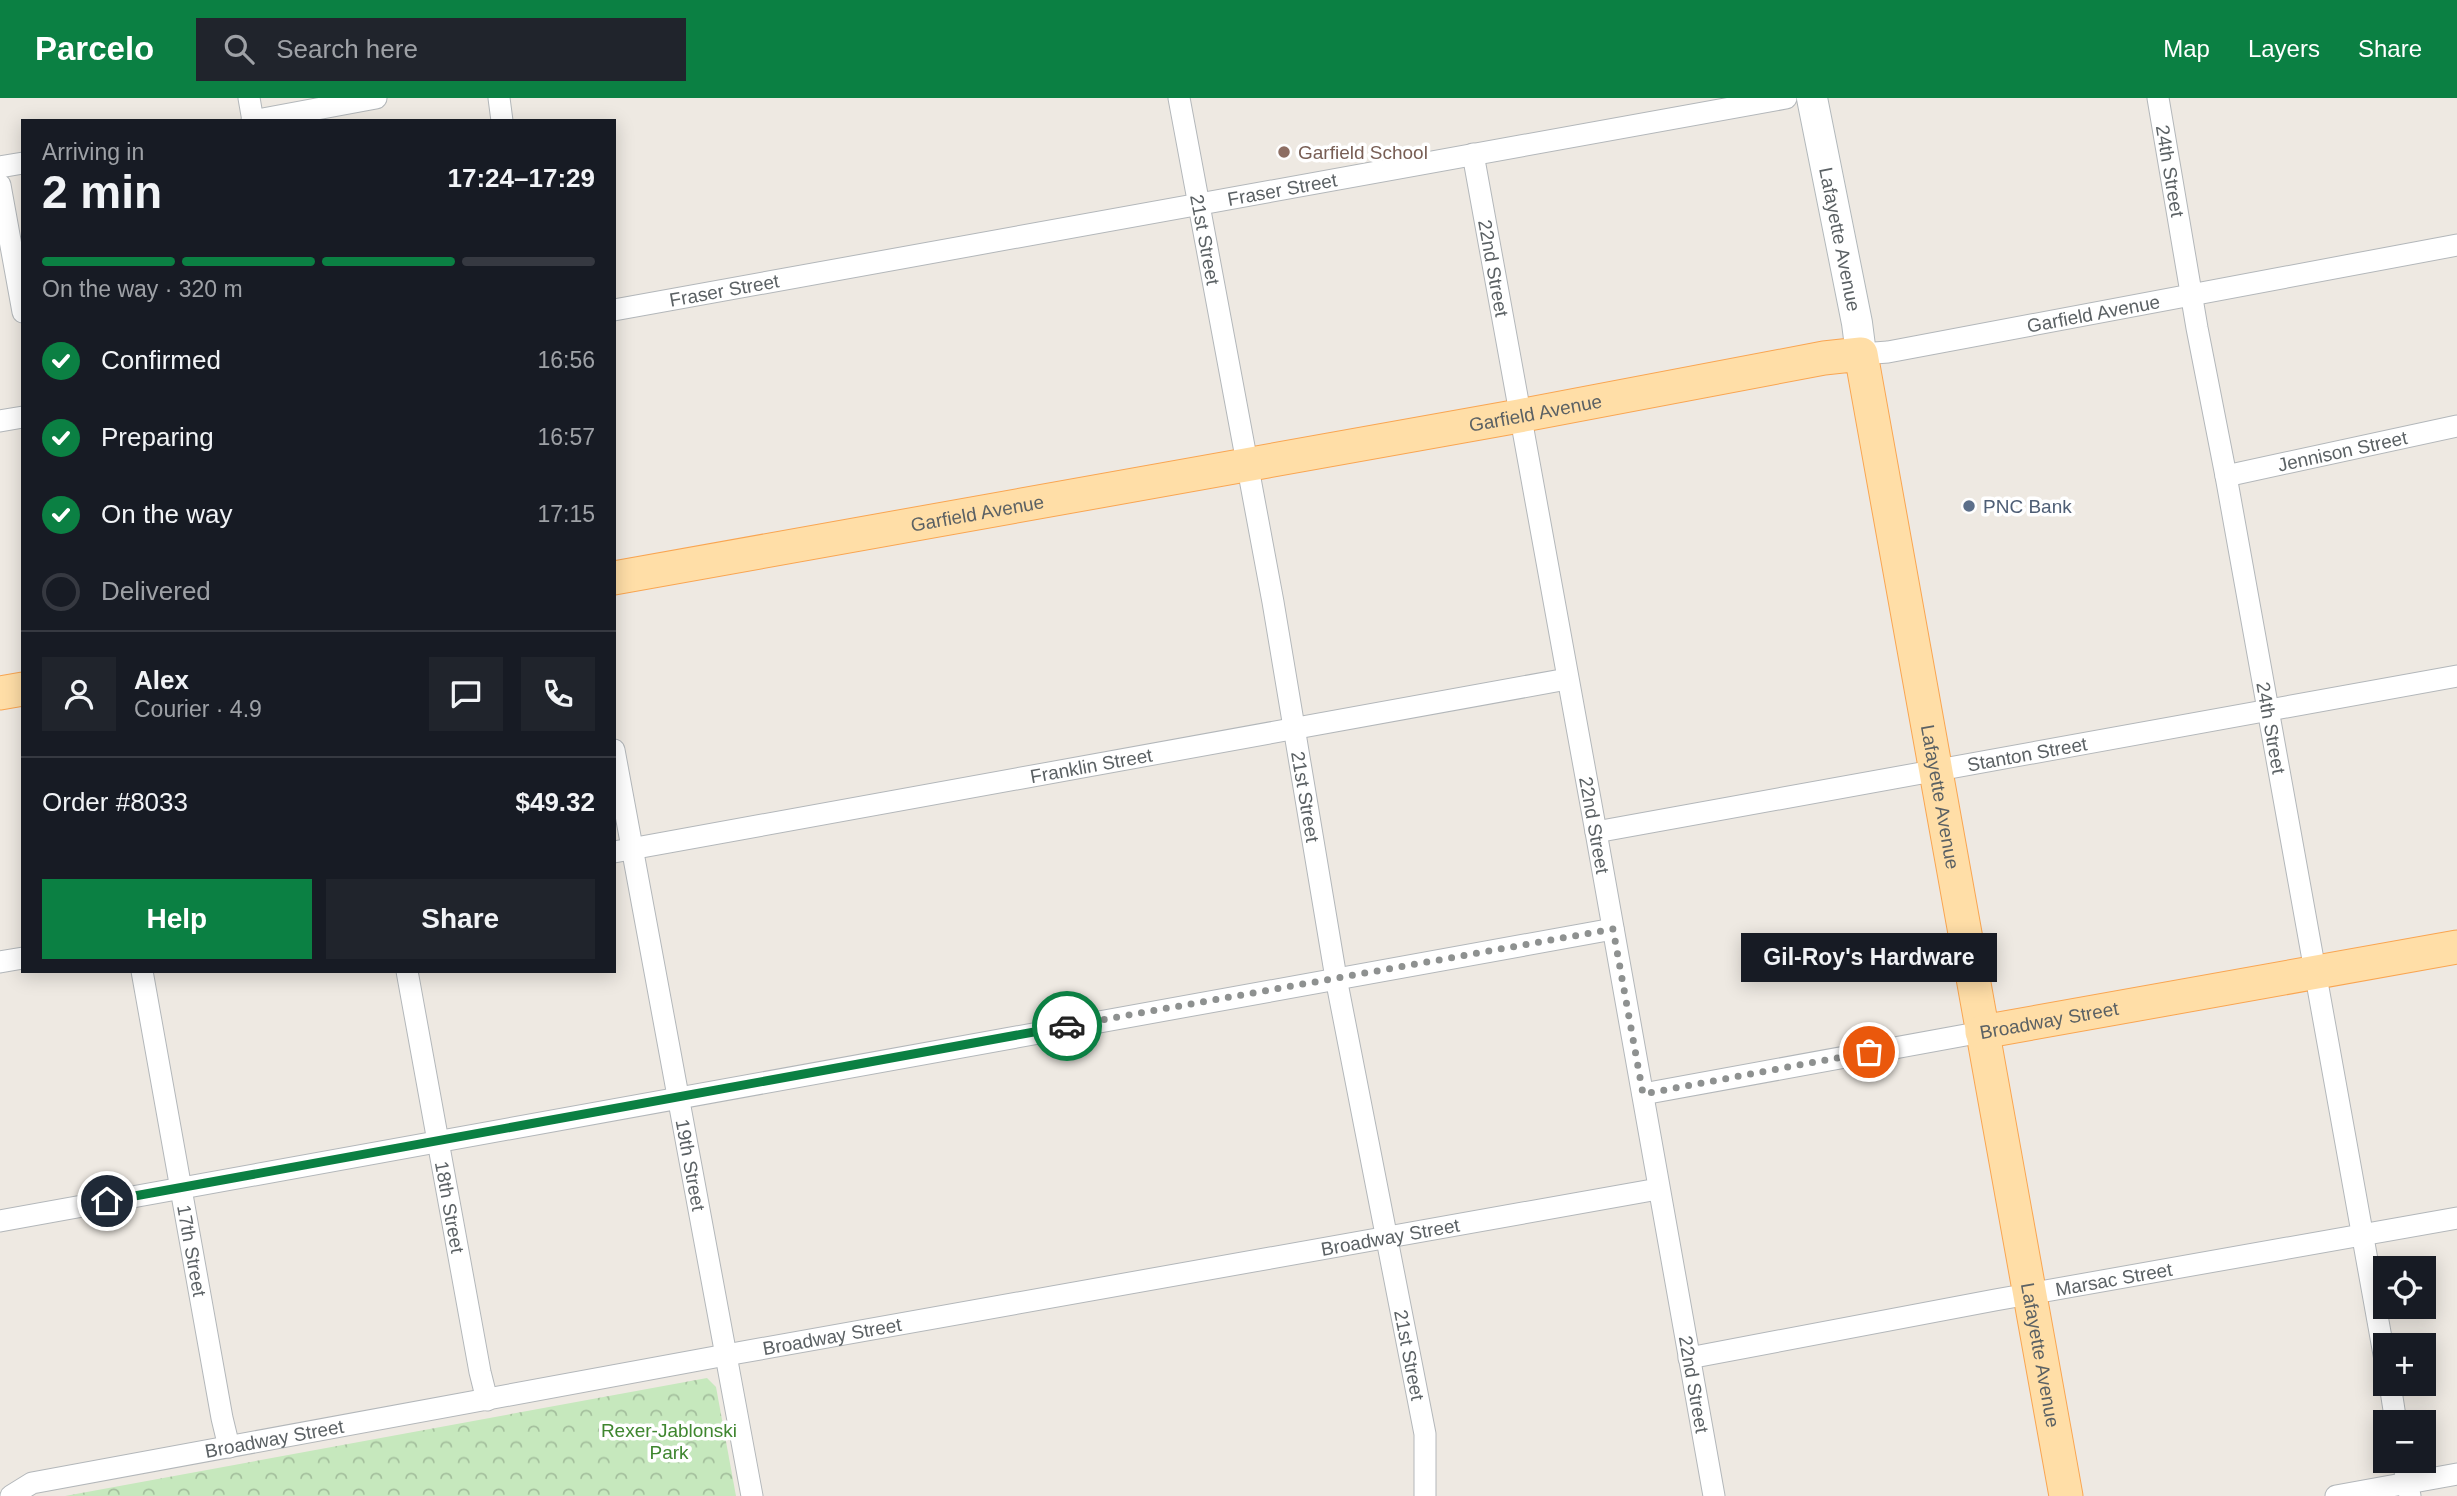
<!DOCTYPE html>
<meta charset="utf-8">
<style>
:root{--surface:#171b24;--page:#20242c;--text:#f1f3f6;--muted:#9ea1a6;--line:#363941;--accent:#0b8043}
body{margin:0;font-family:Arial,sans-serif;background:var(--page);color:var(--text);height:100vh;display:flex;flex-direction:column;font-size:26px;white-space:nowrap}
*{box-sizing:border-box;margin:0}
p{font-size:23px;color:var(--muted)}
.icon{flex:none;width:38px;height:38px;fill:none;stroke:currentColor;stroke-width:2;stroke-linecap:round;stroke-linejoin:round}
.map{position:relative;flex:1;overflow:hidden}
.side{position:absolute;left:21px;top:21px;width:595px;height:854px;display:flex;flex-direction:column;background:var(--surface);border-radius:0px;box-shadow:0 4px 18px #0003}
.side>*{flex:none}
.controls{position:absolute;left:2373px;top:1158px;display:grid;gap:14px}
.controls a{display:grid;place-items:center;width:63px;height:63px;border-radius:0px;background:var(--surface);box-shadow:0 4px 18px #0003;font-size:35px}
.pin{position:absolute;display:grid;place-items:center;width:60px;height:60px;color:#fff;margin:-30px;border:4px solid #fff;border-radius:50%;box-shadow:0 2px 7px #0007}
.courier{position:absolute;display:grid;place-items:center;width:70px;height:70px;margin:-35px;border:5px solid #0b8043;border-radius:50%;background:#fff;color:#222;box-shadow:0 2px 9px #0007}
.bubble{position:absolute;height:49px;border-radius:0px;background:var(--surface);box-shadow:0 4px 18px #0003;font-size:23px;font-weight:800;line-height:49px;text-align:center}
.head em{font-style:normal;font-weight:800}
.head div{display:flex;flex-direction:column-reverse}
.head{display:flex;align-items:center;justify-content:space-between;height:119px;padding:0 21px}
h1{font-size:46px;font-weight:800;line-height:52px}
.bar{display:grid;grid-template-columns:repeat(4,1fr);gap:10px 7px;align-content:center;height:84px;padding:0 21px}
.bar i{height:9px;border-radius:5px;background:var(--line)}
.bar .current{background:var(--accent)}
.bar p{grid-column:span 4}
.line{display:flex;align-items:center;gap:18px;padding:0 21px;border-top:2px solid var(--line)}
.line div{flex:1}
.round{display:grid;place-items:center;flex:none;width:74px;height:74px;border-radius:0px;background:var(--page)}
ol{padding:0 21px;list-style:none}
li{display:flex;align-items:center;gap:21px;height:77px}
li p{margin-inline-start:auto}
li .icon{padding:7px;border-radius:50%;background:var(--accent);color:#fff;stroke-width:4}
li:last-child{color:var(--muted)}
li i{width:38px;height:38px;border:4px solid var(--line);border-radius:50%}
.primary-button{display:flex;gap:14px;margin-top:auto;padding:14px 21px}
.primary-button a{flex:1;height:80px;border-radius:0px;background:var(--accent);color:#fff;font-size:28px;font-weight:800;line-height:80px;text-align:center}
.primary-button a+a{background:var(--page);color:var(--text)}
header{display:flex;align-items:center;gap:42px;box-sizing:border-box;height:98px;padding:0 35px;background:var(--accent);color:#fff}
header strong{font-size:33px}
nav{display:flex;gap:38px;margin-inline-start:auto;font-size:24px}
.search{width:490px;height:63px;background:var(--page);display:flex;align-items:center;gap:18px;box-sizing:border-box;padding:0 24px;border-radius:0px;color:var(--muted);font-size:26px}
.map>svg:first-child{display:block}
</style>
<header>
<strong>Parcelo</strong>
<div class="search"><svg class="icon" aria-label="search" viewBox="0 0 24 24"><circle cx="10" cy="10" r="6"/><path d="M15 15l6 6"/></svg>Search here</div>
<nav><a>Map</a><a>Layers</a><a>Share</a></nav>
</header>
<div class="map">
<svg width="2457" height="1398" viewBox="0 0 2457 1398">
<defs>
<pattern id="forest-crowns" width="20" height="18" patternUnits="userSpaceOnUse" patternTransform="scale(1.75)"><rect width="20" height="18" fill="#c6e8bd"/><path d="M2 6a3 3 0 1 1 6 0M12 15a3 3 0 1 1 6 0" fill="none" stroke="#a4bf9d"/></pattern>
</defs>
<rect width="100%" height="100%" fill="#eee9e2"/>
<path fill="url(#forest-crowns)" d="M707 1280 716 1289 736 1398H65Z"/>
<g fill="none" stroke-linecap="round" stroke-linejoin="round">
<defs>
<g id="street">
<path d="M249 0 253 23"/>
<path d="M499 0 502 23"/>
<path id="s1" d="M1179 0 1273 504 1336 880 1425 1336V1398"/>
<path id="s2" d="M2158 0 2197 230 2226 378 2385 1262"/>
<path d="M252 23 376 0"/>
<path id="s3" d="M1473 56 1596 734 1714 1398"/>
<path d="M0 69 23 65"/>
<path d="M0 87 23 214"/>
<path id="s4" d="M614 212 1786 0"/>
<path id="s5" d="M1861 256 1888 254 2457 147"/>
<path d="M0 323 23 319"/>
<path id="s6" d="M2226 378 2457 328"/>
<path id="s7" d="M614 652 752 1398"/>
<path id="s8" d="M1596 734 2457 578"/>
<path id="s9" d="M614 754 1567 581"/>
<path d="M0 864 23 860"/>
<path id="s10" d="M142 873 222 1320 229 1349"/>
<path id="s11" d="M407 873 480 1274 487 1302"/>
<path d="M1643 996 1982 934"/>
<path d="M0 1123 1613 831"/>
<path id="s12" d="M1689 1260 1995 1202 2457 1120"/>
<path d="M2390 1286 2396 1325"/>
<path d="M2403 1363 2410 1398"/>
<path id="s13" d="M11 1398 32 1385 726 1257 1658 1091"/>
<path d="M2336 1398 2457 1376"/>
</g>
<g id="secondary">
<path id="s14" d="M1812 0 1857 225 1861 256"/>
</g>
<g id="primary">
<path id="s15" d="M614 480 1519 318 1824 260 1861 256 2066 1398"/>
<path d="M0 595 23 591"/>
<path id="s16" d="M1982 934 2457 849"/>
</g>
</defs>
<use href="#street" stroke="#b3b7ba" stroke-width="23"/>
<use href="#secondary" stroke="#b2b8bb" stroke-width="32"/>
<use href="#primary" stroke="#f9a551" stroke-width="35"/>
<use href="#street" stroke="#fff" stroke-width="21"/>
<use href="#secondary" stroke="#fff" stroke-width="30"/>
<use href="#primary" stroke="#ffdea7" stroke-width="33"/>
</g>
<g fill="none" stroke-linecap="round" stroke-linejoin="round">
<path stroke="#8e9190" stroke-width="7" stroke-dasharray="0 12.6" d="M1067 928 1613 831 1643 996 1869 954"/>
<path stroke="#0b8043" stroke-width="9" d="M107 1103 1067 928"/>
</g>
<circle fill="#8d6e63" stroke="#fff" stroke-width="2.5" cx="1284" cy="54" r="7"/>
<circle fill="#5c6f8a" stroke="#fff" stroke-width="2.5" cx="1969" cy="408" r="7"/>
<g text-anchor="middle" stroke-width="7" stroke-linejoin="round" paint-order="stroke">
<g font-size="19" fill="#785e54" stroke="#fff" text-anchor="start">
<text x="1298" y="61">Garfield School</text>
</g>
<g font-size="19" fill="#5b6164" stroke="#fff">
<text dy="7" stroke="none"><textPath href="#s2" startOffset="74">24th Street</textPath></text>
<text dy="7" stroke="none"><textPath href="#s4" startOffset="679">Fraser Street</textPath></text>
<text dy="7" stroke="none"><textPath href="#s1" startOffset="144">21st Street</textPath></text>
<text dy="7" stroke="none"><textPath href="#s14" startOffset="144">Lafayette Avenue</textPath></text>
<text dy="7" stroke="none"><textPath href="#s3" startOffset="116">22nd Street</textPath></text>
<text dy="7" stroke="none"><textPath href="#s4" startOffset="112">Fraser Street</textPath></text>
<text dy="7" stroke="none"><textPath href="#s5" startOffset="236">Garfield Avenue</textPath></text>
<text dy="7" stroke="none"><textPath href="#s15" startOffset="936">Garfield Avenue</textPath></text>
<text dy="7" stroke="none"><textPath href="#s6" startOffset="119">Jennison Street</textPath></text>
<text dy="7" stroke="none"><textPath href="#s15" startOffset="369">Garfield Avenue</textPath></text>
<text dy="7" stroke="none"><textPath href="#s2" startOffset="640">24th Street</textPath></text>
<text dy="7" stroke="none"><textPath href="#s8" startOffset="438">Stanton Street</textPath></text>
<text dy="7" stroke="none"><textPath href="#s9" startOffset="485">Franklin Street</textPath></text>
<text dy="7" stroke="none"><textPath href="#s1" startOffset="710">21st Street</textPath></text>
<text dy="7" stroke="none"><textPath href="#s15" startOffset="1717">Lafayette Avenue</textPath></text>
<text dy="7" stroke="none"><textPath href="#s3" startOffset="682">22nd Street</textPath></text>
<text dy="7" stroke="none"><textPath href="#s16" startOffset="68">Broadway Street</textPath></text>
<text dy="7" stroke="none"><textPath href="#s7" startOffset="422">19th Street</textPath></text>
<text dy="7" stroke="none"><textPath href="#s11" startOffset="240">18th Street</textPath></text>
<text dy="7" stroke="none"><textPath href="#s13" startOffset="1405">Broadway Street</textPath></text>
<text dy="7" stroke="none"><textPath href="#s10" startOffset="284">17th Street</textPath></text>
<text dy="7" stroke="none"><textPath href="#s12" startOffset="432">Marsac Street</textPath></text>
<text dy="7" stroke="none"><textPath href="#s13" startOffset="838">Broadway Street</textPath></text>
<text dy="7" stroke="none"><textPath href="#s1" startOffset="1278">21st Street</textPath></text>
<text dy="7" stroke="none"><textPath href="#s15" startOffset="2284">Lafayette Avenue</textPath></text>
<text dy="7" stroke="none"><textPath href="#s3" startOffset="1250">22nd Street</textPath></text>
<text dy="7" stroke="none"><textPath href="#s13" startOffset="271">Broadway Street</textPath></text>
</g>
<g font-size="19" fill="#4e5e75" stroke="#fff" text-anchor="start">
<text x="1983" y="415">PNC Bank</text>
</g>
<g font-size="19" fill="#3f862f" stroke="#fff">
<text x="669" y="1339">Rexer-Jablonski<tspan x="669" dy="22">Park</tspan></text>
</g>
</g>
</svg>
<div class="controls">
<a><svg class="icon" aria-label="locate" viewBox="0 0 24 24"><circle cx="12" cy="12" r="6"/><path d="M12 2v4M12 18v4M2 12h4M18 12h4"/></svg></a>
<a>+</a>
<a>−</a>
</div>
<div class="pin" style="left:1869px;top:954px;background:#ea580c"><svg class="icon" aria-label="bag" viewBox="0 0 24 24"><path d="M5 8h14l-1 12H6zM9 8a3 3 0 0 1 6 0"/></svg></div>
<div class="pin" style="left:107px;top:1103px;background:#1f2937"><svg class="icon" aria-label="home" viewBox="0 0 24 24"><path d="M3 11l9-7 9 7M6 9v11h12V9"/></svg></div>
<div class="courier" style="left:1067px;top:928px"><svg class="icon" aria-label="car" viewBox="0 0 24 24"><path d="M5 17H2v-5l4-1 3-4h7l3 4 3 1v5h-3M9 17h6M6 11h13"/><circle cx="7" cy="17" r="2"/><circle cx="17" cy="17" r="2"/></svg></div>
<div class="bubble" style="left:1741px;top:835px;width:256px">Gil-Roy's Hardware</div>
<section class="side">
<div class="head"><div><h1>2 min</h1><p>Arriving in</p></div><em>17:24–17:29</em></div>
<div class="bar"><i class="current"></i><i class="current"></i><i class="current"></i><i></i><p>On the way · 320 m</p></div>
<ol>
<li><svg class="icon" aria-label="check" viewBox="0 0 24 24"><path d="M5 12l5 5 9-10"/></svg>Confirmed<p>16:56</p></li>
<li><svg class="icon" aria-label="check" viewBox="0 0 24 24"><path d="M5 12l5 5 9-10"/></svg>Preparing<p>16:57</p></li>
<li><svg class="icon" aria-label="check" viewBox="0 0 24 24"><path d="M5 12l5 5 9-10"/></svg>On the way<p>17:15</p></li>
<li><i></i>Delivered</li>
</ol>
<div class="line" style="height:126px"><a class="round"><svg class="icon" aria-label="person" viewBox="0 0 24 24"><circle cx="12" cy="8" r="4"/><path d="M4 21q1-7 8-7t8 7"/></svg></a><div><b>Alex</b><p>Courier · 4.9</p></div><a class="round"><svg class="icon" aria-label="chat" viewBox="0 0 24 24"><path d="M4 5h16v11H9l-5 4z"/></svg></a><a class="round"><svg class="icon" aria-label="phone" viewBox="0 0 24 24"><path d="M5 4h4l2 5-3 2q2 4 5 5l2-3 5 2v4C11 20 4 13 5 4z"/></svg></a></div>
<div class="line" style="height:91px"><div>Order #8033</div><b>$49.32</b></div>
<div class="primary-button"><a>Help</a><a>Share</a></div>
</section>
</div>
